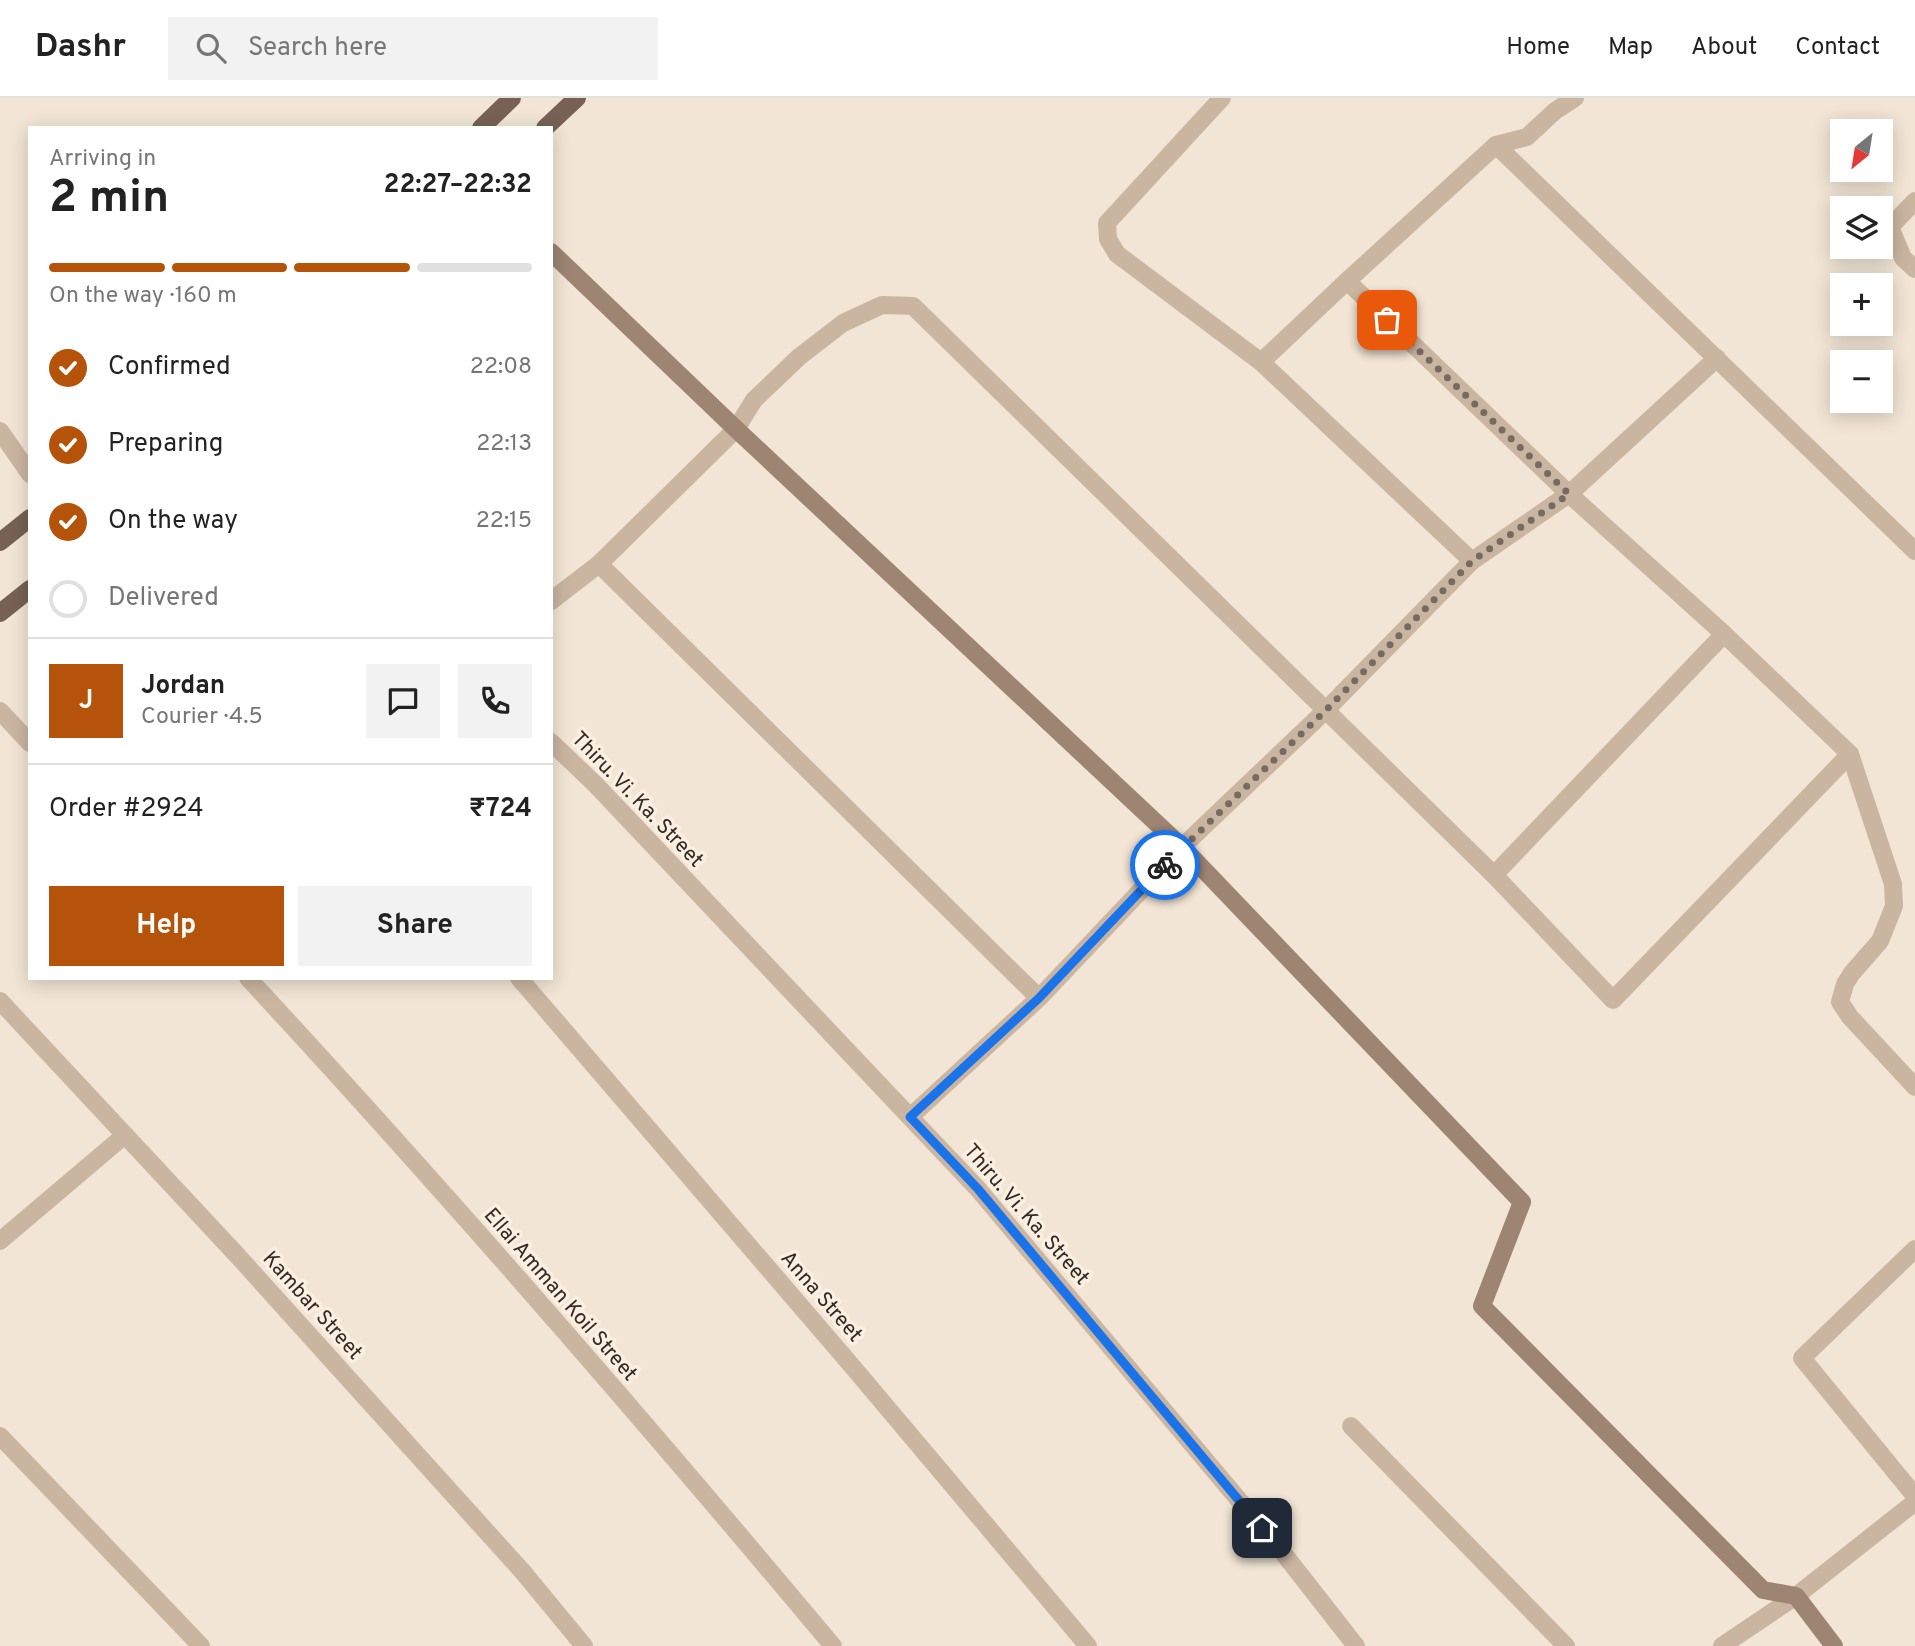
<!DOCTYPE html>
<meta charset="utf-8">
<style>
:root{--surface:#fff;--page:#f2f2f2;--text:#222;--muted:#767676;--line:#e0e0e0;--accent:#b45309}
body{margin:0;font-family:Overpass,sans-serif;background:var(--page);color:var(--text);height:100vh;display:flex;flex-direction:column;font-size:26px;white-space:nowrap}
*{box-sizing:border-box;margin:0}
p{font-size:23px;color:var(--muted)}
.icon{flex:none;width:38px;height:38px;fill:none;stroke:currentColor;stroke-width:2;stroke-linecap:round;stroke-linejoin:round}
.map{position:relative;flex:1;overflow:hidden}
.sheet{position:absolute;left:28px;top:28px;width:525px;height:854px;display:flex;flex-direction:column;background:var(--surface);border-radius:0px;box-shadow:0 4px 18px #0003}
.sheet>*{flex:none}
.needle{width:46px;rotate:210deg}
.fabs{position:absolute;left:1830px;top:21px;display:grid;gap:14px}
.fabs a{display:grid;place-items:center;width:63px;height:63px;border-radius:0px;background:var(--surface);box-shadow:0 4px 18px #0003;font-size:35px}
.pin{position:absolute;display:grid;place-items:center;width:60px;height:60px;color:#fff;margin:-30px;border-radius:14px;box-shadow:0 4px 10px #0006}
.courier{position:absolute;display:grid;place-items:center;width:70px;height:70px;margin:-35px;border:5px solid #1a73e8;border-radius:50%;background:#fff;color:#222;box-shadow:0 2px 9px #0007}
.summary em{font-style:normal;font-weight:700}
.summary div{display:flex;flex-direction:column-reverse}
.summary{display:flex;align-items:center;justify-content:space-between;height:119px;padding:0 21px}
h1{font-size:46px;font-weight:700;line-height:52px}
.bar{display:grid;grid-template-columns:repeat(4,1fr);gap:10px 7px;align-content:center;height:84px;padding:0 21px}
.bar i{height:9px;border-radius:5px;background:var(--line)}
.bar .current{background:var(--accent)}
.bar p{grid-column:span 4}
.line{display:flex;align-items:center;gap:18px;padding:0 21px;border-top:2px solid var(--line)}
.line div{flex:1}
.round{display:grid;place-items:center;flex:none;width:74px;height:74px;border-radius:0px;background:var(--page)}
ol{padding:0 21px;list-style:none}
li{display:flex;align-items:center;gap:21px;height:77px}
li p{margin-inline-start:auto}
li .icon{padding:7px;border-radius:50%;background:var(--accent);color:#fff;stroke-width:4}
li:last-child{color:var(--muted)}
li i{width:38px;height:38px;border:4px solid var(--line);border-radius:50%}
.cta{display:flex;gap:14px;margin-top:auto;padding:14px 21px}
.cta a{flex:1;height:80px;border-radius:0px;background:var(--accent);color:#fff;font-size:28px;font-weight:700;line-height:80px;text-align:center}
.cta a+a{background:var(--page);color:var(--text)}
header{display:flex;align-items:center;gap:42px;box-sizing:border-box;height:98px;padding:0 35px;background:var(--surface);border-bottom:2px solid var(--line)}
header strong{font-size:33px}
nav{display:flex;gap:38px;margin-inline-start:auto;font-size:24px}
.search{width:490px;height:63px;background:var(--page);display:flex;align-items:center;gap:18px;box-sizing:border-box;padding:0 24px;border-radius:0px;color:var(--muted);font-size:26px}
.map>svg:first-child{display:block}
</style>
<header>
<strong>Dashr</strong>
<div class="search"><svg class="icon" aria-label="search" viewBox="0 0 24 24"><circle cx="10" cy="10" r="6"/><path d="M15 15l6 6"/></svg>Search here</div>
<nav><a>Home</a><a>Map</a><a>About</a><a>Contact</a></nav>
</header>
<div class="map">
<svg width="1915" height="1548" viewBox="0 0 1915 1548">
<rect width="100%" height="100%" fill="#f2e5d5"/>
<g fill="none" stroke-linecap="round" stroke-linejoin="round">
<g stroke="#cab5a1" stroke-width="18">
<path d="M1222 0 1107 125 1108 141 1117 156 1261 264 1347 183 1569 396 1724 536 1850 656 1893 786 1894 808 1880 843 1852 875 1845 886 1840 904 1850 919 1915 989"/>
<path d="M1496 47 1915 453"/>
<path d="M1915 103 1890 129 1903 160 1915 171"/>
<path d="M1347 183 1496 47 1527 39 1555 13 1575 0"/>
<path d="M1261 264 1472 463"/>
<path d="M0 333 30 376"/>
<path d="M599 466 1039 900"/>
<path d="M551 503 599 466 736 331 754 302 799 259 843 225 882 207 913 208 1494 777 1613 902 1850 656"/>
<path d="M0 613 30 645"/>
<path d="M551 644 596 687 978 1091 1280 1451 1356 1548"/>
<path d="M1494 777 1724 536"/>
<path d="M248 880C449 1097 643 1321 833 1548"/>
<path d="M519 880 852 1268 1088 1548"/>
<path d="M0 903 236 1156 523 1474 584 1548"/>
<path d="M910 1019 1039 900 1182 749 1326 612 1472 463 1569 396 1717 260"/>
<path d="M0 1143 125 1037"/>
<path d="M1915 1151 1802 1260 1915 1398"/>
<path d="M1351 1328 1566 1548"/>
<path d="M0 1338 201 1548"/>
<path d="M1722 1548 1796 1498 1915 1404"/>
</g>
<path stroke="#9d8473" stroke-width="18" d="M551 154 736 331 1182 749 1522 1104 1482 1208 1763 1492 1796 1498 1834 1548"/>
<g stroke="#776154" stroke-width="18">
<path d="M481 30 512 0"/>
<path d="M545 30 577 0"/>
<path d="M0 444 30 420"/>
<path d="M0 515 30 491"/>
</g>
</g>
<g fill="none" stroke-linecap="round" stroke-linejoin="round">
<path stroke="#766b62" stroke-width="7" stroke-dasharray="0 12.6" d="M1165 767 1326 612 1472 463 1569 396 1387 222"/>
<path stroke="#1a73e8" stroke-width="9" d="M1165 767 1039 900 910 1019 978 1091 1262 1430"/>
</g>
<g text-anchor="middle" stroke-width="7" stroke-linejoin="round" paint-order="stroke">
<g font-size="21" fill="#342a24" stroke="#faefe1">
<text transform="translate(638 701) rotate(46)" y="7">Thiru. Vi. Ka. Street</text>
<text transform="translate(1027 1116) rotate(49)" y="7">Thiru. Vi. Ka. Street</text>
<text transform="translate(561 1196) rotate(49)" y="7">Ellai Amman Koil Street</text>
<text transform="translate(822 1198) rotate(49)" y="7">Anna Street</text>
<text transform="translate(313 1207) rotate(48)" y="7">Kambar Street</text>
</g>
</g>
</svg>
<div class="fabs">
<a><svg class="needle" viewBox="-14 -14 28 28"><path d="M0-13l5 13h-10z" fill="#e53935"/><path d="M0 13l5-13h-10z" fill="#767676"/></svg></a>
<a><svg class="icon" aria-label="layers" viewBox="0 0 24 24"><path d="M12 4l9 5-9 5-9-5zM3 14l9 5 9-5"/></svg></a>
<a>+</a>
<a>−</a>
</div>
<div class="pin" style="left:1387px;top:222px;background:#ea580c"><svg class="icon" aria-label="bag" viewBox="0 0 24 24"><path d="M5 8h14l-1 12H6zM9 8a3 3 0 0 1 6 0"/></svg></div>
<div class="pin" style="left:1262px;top:1430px;background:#1f2937"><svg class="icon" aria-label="home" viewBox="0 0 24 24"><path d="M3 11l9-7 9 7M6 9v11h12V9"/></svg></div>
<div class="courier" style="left:1165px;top:767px"><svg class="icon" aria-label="bike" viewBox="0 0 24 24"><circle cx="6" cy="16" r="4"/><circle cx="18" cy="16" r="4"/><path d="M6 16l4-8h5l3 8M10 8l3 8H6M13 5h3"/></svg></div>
<section class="sheet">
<div class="summary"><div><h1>2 min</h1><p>Arriving in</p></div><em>22:27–22:32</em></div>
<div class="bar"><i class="current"></i><i class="current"></i><i class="current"></i><i></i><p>On the way · 160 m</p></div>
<ol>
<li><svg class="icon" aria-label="check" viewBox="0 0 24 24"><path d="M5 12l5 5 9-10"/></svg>Confirmed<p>22:08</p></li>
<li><svg class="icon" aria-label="check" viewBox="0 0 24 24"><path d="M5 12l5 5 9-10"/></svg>Preparing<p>22:13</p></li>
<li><svg class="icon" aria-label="check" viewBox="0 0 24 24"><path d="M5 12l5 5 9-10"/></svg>On the way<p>22:15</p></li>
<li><i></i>Delivered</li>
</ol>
<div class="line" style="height:126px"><b class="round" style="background:var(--accent);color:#fff">J</b><div><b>Jordan</b><p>Courier · 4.5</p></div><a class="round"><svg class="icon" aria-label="chat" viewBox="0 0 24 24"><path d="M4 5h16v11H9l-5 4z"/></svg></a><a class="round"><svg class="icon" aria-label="phone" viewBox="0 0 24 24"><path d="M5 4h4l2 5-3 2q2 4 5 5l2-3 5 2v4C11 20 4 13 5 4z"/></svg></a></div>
<div class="line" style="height:91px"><div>Order #2924</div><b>₹724</b></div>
<div class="cta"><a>Help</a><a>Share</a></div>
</section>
</div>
